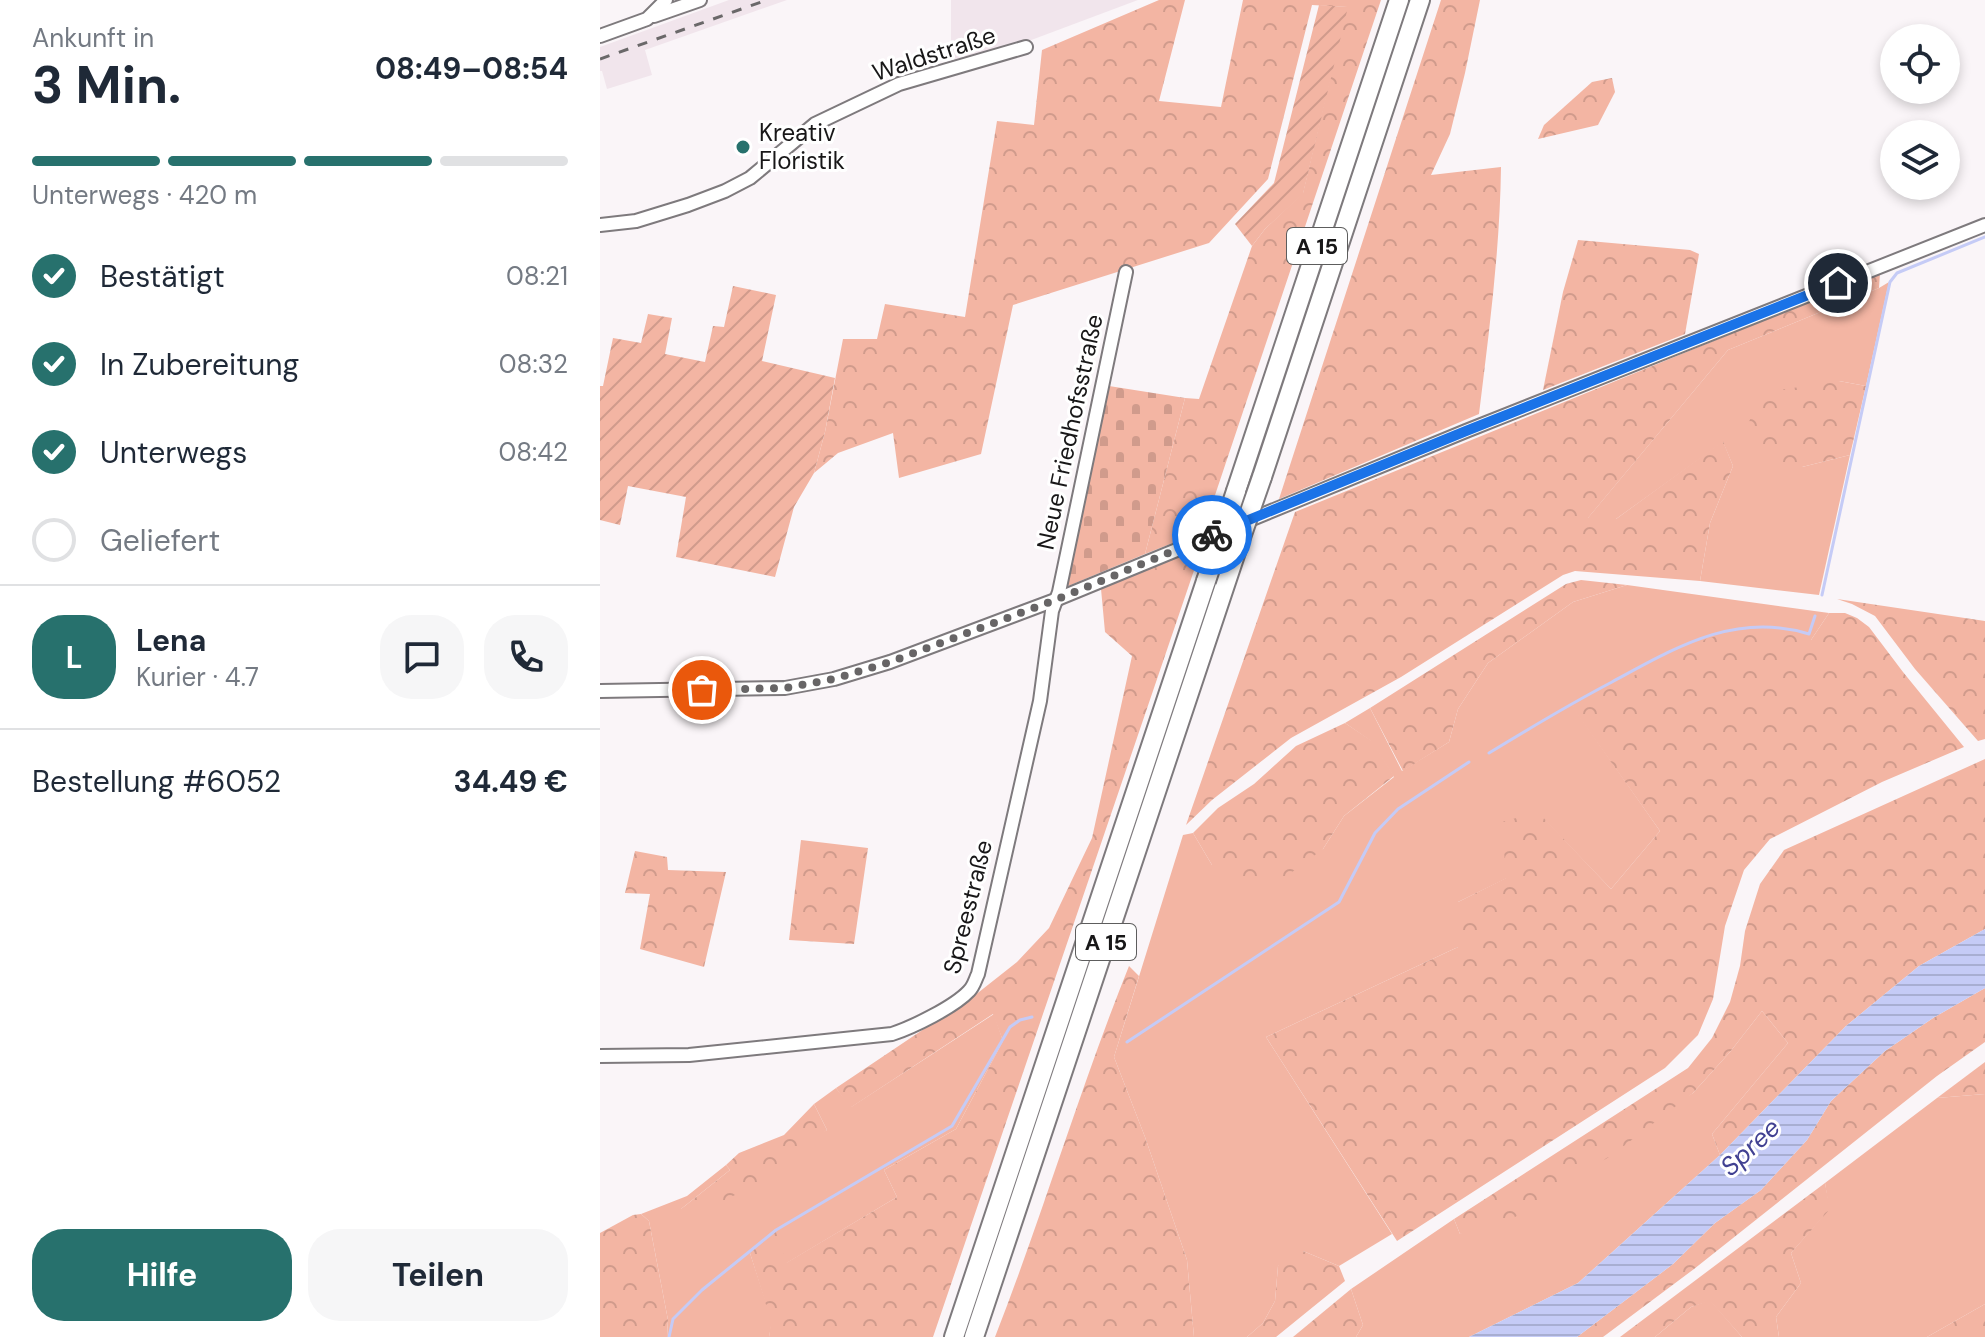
<!DOCTYPE html>
<html lang="de">
<meta charset="utf-8">
<style>
:root{--surface:#fff;--page:#f6f6f7;--text:#1f2937;--muted:#747a83;--line:#e0e1e3;--accent:#27716d}
body{margin:0;font-family:"DM Sans",sans-serif;background:var(--page);color:var(--text);height:100vh;display:flex;flex-direction:column;font-size:30px;white-space:nowrap}
*{box-sizing:border-box;margin:0}
p{font-size:26px;color:var(--muted)}
.icon{flex:none;width:44px;height:44px;fill:none;stroke:currentColor;stroke-width:2;stroke-linecap:round;stroke-linejoin:round}
.map{position:relative;flex:1;overflow:hidden}
.drawer{display:flex;flex-direction:column;background:var(--surface);width:600px}
.drawer>*{flex:none}
.tools{position:absolute;left:1280px;top:24px;display:grid;gap:16px}
.tools a{display:grid;place-items:center;width:80px;height:80px;border-radius:50%;background:var(--surface);box-shadow:0 4px 12px #0003;font-size:40px}
.pin{position:absolute;display:grid;place-items:center;width:68px;height:68px;color:#fff;margin:-34px;border:4px solid #fff;border-radius:50%;box-shadow:0 2px 8px #0007}
.courier{position:absolute;display:grid;place-items:center;width:80px;height:80px;margin:-40px;border:6px solid #1a73e8;border-radius:50%;background:#fff;color:#222;box-shadow:0 2px 10px #0007}
.head em{font-style:normal;font-weight:700}
.head div{display:flex;flex-direction:column-reverse}
.head{display:flex;align-items:center;justify-content:space-between;height:136px;padding:0 32px}
h1{font-size:52px;font-weight:700;line-height:60px}
.bar{display:grid;grid-template-columns:repeat(4,1fr);gap:12px 8px;align-content:center;height:96px;padding:0 32px}
.bar i{height:10px;border-radius:6px;background:var(--line)}
.bar .current{background:var(--accent)}
.bar p{grid-column:span 4}
.line{display:flex;align-items:center;gap:20px;padding:0 32px;border-top:2px solid var(--line)}
.line div{flex:1}
.round{display:grid;place-items:center;flex:none;width:84px;height:84px;border-radius:32px;background:var(--page)}
ol{padding:0 32px;list-style:none}
li{display:flex;align-items:center;gap:24px;height:88px}
li p{margin-inline-start:auto}
li .icon{padding:8px;border-radius:50%;background:var(--accent);color:#fff;stroke-width:4}
li:last-child{color:var(--muted)}
li i{width:44px;height:44px;border:4px solid var(--line);border-radius:50%}
.action{display:flex;gap:16px;margin-top:auto;padding:16px 32px}
.action a{flex:1;height:92px;border-radius:32px;background:var(--accent);color:#fff;font-size:32px;font-weight:700;line-height:92px;text-align:center}
.action a+a{background:var(--page);color:var(--text)}
main{display:flex;flex:1;min-height:0}
.map>svg:first-child{display:block}
</style>
<main>
<section class="drawer">
<div class="head"><div><h1>3 Min.</h1><p>Ankunft in</p></div><em>08:49–08:54</em></div>
<div class="bar"><i class="current"></i><i class="current"></i><i class="current"></i><i></i><p>Unterwegs · 420 m</p></div>
<ol>
<li><svg class="icon" aria-label="check" viewBox="0 0 24 24"><path d="M5 12l5 5 9-10"/></svg>Bestätigt<p>08:21</p></li>
<li><svg class="icon" aria-label="check" viewBox="0 0 24 24"><path d="M5 12l5 5 9-10"/></svg>In Zubereitung<p>08:32</p></li>
<li><svg class="icon" aria-label="check" viewBox="0 0 24 24"><path d="M5 12l5 5 9-10"/></svg>Unterwegs<p>08:42</p></li>
<li><i></i>Geliefert</li>
</ol>
<div class="line" style="height:144px"><b class="round" style="background:var(--accent);color:#fff">L</b><div><b>Lena</b><p>Kurier · 4.7</p></div><a class="round"><svg class="icon" aria-label="chat" viewBox="0 0 24 24"><path d="M4 5h16v11H9l-5 4z"/></svg></a><a class="round"><svg class="icon" aria-label="phone" viewBox="0 0 24 24"><path d="M5 4h4l2 5-3 2q2 4 5 5l2-3 5 2v4C11 20 4 13 5 4z"/></svg></a></div>
<div class="line" style="height:104px"><div>Bestellung #6052</div><b>34.49 €</b></div>
<div class="action"><a>Hilfe</a><a>Teilen</a></div>
</section>
<div class="map">
<svg width="1385" height="1337" viewBox="0 0 1385 1337">
<defs>
<pattern id="forest-crowns" width="20" height="18" patternUnits="userSpaceOnUse" patternTransform="scale(2)"><rect width="20" height="18" fill="#f3b5a3"/><path d="M2 6a3 3 0 1 1 6 0M12 15a3 3 0 1 1 6 0" fill="none" stroke="#d09b8c"/></pattern>
<pattern id="cemetery-stones" width="16" height="16" patternUnits="userSpaceOnUse" patternTransform="scale(2)"><rect width="16" height="16" fill="#f3b5a3"/><path d="M2 7V4a2 2 0 0 1 4 0v3zM10 15v-3a2 2 0 0 1 4 0v3z" fill="#d09b8c"/></pattern>
<pattern id="garden-furrows" width="10" height="10" patternUnits="userSpaceOnUse" patternTransform="scale(2)"><rect width="10" height="10" fill="#f3b5a3"/><path d="M-1 1l2-2M0 10L10 0M9 11l2-2" fill="none" stroke="#d09b8c"/></pattern>
<pattern id="water-rules" width="6" height="5" patternUnits="userSpaceOnUse" patternTransform="scale(2)"><rect width="6" height="5" fill="#c5cbf6"/><path d="M0 2.5h6" fill="none" stroke="#a8aed2"/></pattern>
</defs>
<rect width="100%" height="100%" fill="#faf5f8"/>
<g fill="#f1e5ec">
<path d="M129 0H187L45 50 52 75 7 89 2 71H0V47Z"/>
<path d="M351 0H538L426 42 351 60Z"/>
</g>
<g fill="#f3b5a3">
<path d="M1289 282 1266 386 1239 381 1202 467 1250 455 1219 595 1100 581 1110 523 1133 466 1123 442 1016 519H987L1128 350 1279 288Z"/>
<path d="M1027 585 1229 613 1211 640 973 707 1060 831 1011 889 938 813 907 878 858 902V947L666 1037 792 1234 739 1266 703 1251 678 1266 675 1301 663 1323 647 1337H594L587 1260 545 1137 514 1057 583 835 593 833 612 865 723 849 744 816 794 777 771 741 745 723 770 708 802 771 849 742 858 709 888 663 973 602Z"/>
<path d="M1162 1011 1188 1043 1112 1134 1120 1155 978 1283 869 1337H756L763 1325 751 1289 854 1219 860 1234 1093 1093 1130 1052Z"/>
<path d="M394 1014 403 1041 356 1129 284 1170 297 1197 185 1264 150 1253 172 1321 169 1337H67L68 1320 49 1221 41 1214 87 1196 126 1165 130 1170 81 1209 227 1130 214 1104 236 1088 251 1107Z"/>
<path d="M1385 1094V1304L1327 1337H1179L1176 1317 1201 1283 1191 1253 1229 1209 1225 1183 1337 1098Z"/>
<path d="M1110 1300 1142 1337H1055L1091 1307Z"/>
</g>
<g fill="url(#forest-crowns)">
<path d="M559 0H585L559 101 621 107 643 0H781L603 531 545 554 585 398 599 399 652 246 665 229 703 193 747 7 712 5 668 179 609 243 413 305 381 454 299 478 293 433 238 453 214 473 225 432 243 339H277L285 304 365 317 397 121 434 125 442 50Z"/>
<path d="M841 0H880L865 73 850 134 831 175 901 167C900 250 889 332 879 414L679 499Z"/>
<path d="M1012 78 1015 92 998 125 938 139 944 125 992 82Z"/>
<path d="M978 240 1090 250 1099 254 1085 334 943 390 963 292Z"/>
<path d="M1280 273 1279 288 1128 350 988 518 1016 519 1123 441 1133 466 1110 523 1100 581 975 571 963 575 801 677 691 738 612 800 586 825 695 512Z"/>
<path d="M1239 381 1266 386 1250 455 1202 467 1175 461 1148 446 1144 430 1166 392Z"/>
<path d="M603 544 333 1337H169L171 1321 150 1253 176 1231 186 1263 297 1197 284 1170 356 1129 403 1041 393 1014 250 1108 236 1088 379 992 417 962 449 928 492 838 532 656 505 632 501 589Z"/>
<path d="M981 580 1027 585 973 602 888 663 858 709 849 742 803 771 770 708 966 584Z"/>
<path d="M1237 599 1385 621V739L1378 741 1315 669 1275 616 1252 604Z"/>
<path d="M1229 613H1245L1257 618 1269 627 1303 672 1364 747 1282 782 1170 839 1144 870 1125 926 1113 999 1098 1035 1065 1068 797 1241 666 1037 858 947V902L906 878 902 822 938 812 1011 889 1060 831 972 707 1108 638 1148 630 1186 631 1211 640Z"/>
<path d="M745 723 772 741 794 776 744 816 723 849 680 881 638 884 612 865 593 833 618 808 654 784 696 746Z"/>
<path d="M1385 759V929L1319 966 1246 1026 1120 1155 1112 1134 1188 1043 1162 1011 1130 1052 1093 1093 1012 1155 901 1226 860 1234 854 1219 1088 1068 1112 1038 1130 1002 1140 966 1145 931 1160 884 1184 850Z"/>
<path d="M201 840 268 848 254 944 189 940Z"/>
<path d="M35 851 67 857 68 870 126 872 104 967 40 949 50 894 25 893Z"/>
<path d="M529 966 539 976 514 1057 545 1137 587 1260 594 1337H395C443 1214 480 1088 529 966Z"/>
<path d="M1385 988V1042L1337 1076 1094 1269 1003 1337H977L1073 1264 1115 1223 1161 1190 1207 1140 1231 1101 1285 1051 1333 1018Z"/>
<path d="M1385 1062V1094L1337 1098Z"/>
<path d="M214 1104 227 1130 166 1180 79 1222 81 1209 130 1170 126 1165 139 1153 184 1135Z"/>
<path d="M1225 1183 1230 1209 1191 1253 1201 1283 1176 1317 1179 1337H1142L1110 1301 1091 1307 1055 1337H1020Z"/>
<path d="M41 1214 49 1221 68 1320 67 1337H0V1233L33 1215Z"/>
<path d="M687 1251H703L739 1266 745 1281 676 1337H647L663 1323 675 1301 678 1266Z"/>
<path d="M751 1289 763 1325 756 1337H693Z"/>
<path d="M1385 1304V1337H1327Z"/>
</g>
<path fill="url(#cemetery-stones)" d="M509 386 585 398 545 554 461 589Z"/>
<g fill="url(#garden-furrows)">
<path d="M719 5 748 7 703 194 665 229 652 246 635 224 674 183Z"/>
<path d="M133 286 176 295 162 361 235 378 225 432 214 473 194 507 175 577 76 557 86 497 28 486 20 525 0 520V386H3L13 338 41 343 48 314 72 318 65 354 105 362 113 326 124 327Z"/>
</g>
<path fill="url(#water-rules)" d="M1385 929V988L1333 1018 1285 1051 1231 1101 1207 1140 1161 1190 1115 1223 1073 1264 977 1337H869L978 1283 1120 1155 1246 1026 1319 966Z"/>
<g fill="none" stroke-linecap="round" stroke-linejoin="round">
<g stroke="#c5cbf6" stroke-width="3">
<path d="M1222 595 1290 282 1297 273 1385 237"/>
<path d="M889 753C930 728 970 704 1012 682 1075 648 1135 611 1209 634L1215 616"/>
<path d="M527 1042 739 902 775 833 798 809 869 762"/>
<path d="M69 1337 73 1319 102 1290 176 1230 352 1126 410 1027 420 1020 432 1017"/>
</g>
<defs>
<g id="minor">
<path d="M54 16 100 0"/>
<path d="M0 36 47 19 66 0"/>
<path d="M0 225 36 221 88 205 125 191 150 178 215 124 299 84 426 47"/>
<path d="M0 691 185 688 234 679 290 662 455 600 866 431 1385 225"/>
<path d="M0 1056 89 1055 292 1034C313 1027 354 1007 369 991 374 986 375 980 378 974L440 701 452 611 459 592 526 272"/>
</g>
<g id="highway">
<path d="M662 477 820 0"/>
<path d="M636 491 799 0"/>
<path d="M354 1337 606 581"/>
<path d="M374 1337 638 546"/>
</g>
</defs>
<use href="#minor" stroke="#7e7a7d" stroke-width="16"/>
<use href="#highway" stroke="#7e7a7d" stroke-width="22"/>
<use href="#minor" stroke="#fff" stroke-width="12"/>
<use href="#highway" stroke="#fff" stroke-width="18"/>
<path stroke="#6a6869" stroke-width="3" stroke-dasharray="10 10" stroke-linecap="butt" d="M0 59 167 0"/>
<defs>
<g id="highway-bridge">
<path d="M638 546 662 477"/>
<path d="M606 581 636 491"/>
</g>
</defs>
<use href="#highway-bridge" stroke="#7e7a7d" stroke-width="22" stroke-linecap="butt"/>
<use href="#highway-bridge" stroke="#fff" stroke-width="18"/>
</g>
<g fill="none" stroke-linecap="round" stroke-linejoin="round">
<path stroke="#676566" stroke-width="8" stroke-dasharray="0 14.4" d="M102 690 185 688 234 679 290 662 455 600 612 535"/>
<path stroke="#1a73e8" stroke-width="10" d="M612 535 866 431 1238 283"/>
</g>
<circle fill="#27716d" stroke="#fff" stroke-width="3" cx="143" cy="147" r="8"/>
<g text-anchor="middle" stroke-width="6" stroke-linejoin="round" paint-order="stroke">
<g fill="#fff" stroke="#5d5d5d" stroke-width="2">
<rect x="687" y="228" width="60" height="36" rx="6"/>
<rect x="476" y="924" width="60" height="36" rx="6"/>
</g>
<g font-size="22" font-weight="bold" fill="#181718">
<text x="717" y="254">A 15</text>
<text x="506" y="950">A 15</text>
</g>
<g font-size="24" fill="#181718" stroke="#fff">
<text transform="translate(334 54) rotate(-18)" y="8">Waldstraße</text>
<text transform="translate(470 432) rotate(-78)" y="8">Neue Friedhofsstraße</text>
<text transform="translate(368 907) rotate(-76)" y="8">Spreestraße</text>
</g>
<g font-size="24" fill="#181718" stroke="#fff" text-anchor="start">
<text x="159" y="141">Kreativ<tspan x="159" dy="28">Floristik</tspan></text>
</g>
<g font-size="26" font-style="italic" fill="#414192" stroke="#fff">
<text transform="translate(1150 1147) rotate(-43)" y="9">Spree</text>
</g>
</g>
</svg>
<div class="tools">
<a><svg class="icon" aria-label="locate" viewBox="0 0 24 24"><circle cx="12" cy="12" r="6"/><path d="M12 2v4M12 18v4M2 12h4M18 12h4"/></svg></a>
<a><svg class="icon" aria-label="layers" viewBox="0 0 24 24"><path d="M12 4l9 5-9 5-9-5zM3 14l9 5 9-5"/></svg></a>
</div>
<div class="pin" style="left:102px;top:690px;background:#ea580c"><svg class="icon" aria-label="bag" viewBox="0 0 24 24"><path d="M5 8h14l-1 12H6zM9 8a3 3 0 0 1 6 0"/></svg></div>
<div class="pin" style="left:1238px;top:283px;background:#1f2937"><svg class="icon" aria-label="home" viewBox="0 0 24 24"><path d="M3 11l9-7 9 7M6 9v11h12V9"/></svg></div>
<div class="courier" style="left:612px;top:535px"><svg class="icon" aria-label="bike" viewBox="0 0 24 24"><circle cx="6" cy="16" r="4"/><circle cx="18" cy="16" r="4"/><path d="M6 16l4-8h5l3 8M10 8l3 8H6M13 5h3"/></svg></div>
</div>
</main>
